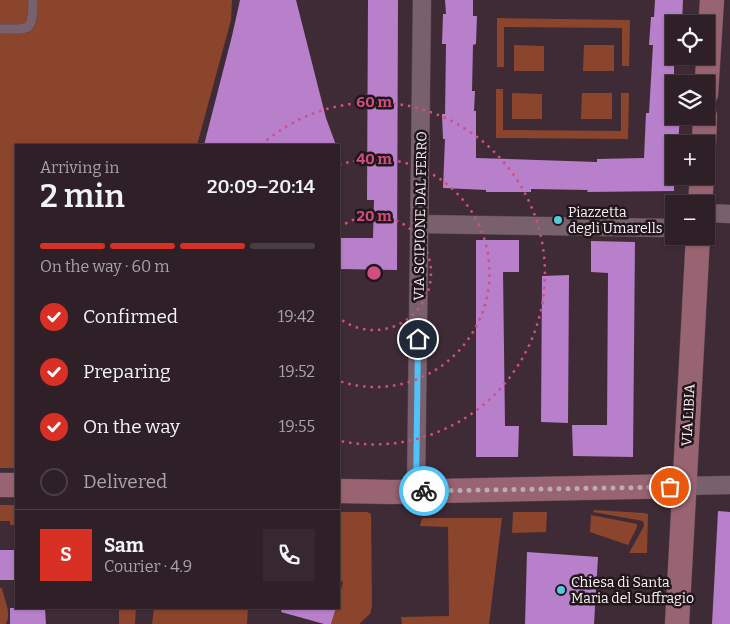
<!DOCTYPE html>
<meta charset="utf-8">
<style>
:root{--surface:#2f2028;--page:#372830;--text:#f1f3f6;--muted:#a7a3a8;--line:#4a3e45;--accent:#d93025}
body{margin:0;font-family:Bitter,serif;background:var(--page);color:var(--text);height:100vh;display:flex;flex-direction:column;font-size:19px;white-space:nowrap}
*{box-sizing:border-box;margin:0}
p{font-size:16px;color:var(--muted)}
.icon{flex:none;width:28px;height:28px;fill:none;stroke:currentColor;stroke-width:2;stroke-linecap:round;stroke-linejoin:round}
.map{position:relative;flex:1;overflow:hidden}
.panel{position:absolute;left:15px;top:144px;width:325px;height:465px;display:flex;flex-direction:column;background:var(--surface);border-radius:0px;box-shadow:0 1px 4px #0004,0 0 0 1px var(--line)}
.panel>*{flex:none}
.buttons{position:absolute;left:665px;top:15px;display:grid;gap:10px}
.buttons a{display:grid;place-items:center;width:50px;height:50px;border-radius:0px;background:var(--surface);box-shadow:0 1px 4px #0004,0 0 0 1px var(--line);font-size:25px}
.pin{position:absolute;display:grid;place-items:center;width:42px;height:42px;color:#fff;margin:-21px;border:2px solid #fff;border-radius:50%;box-shadow:0 1px 5px #0007}
.courier{position:absolute;display:grid;place-items:center;width:50px;height:50px;margin:-25px;border:4px solid #4fc3f7;border-radius:50%;background:#fff;color:#222;box-shadow:0 1px 6px #0007}
.overview em{font-style:normal;font-weight:600}
.overview div{display:flex;flex-direction:column-reverse}
.overview{display:flex;align-items:center;justify-content:space-between;height:85px;padding:0 25px}
h1{font-size:32px;font-weight:600;line-height:38px}
.bar{display:grid;grid-template-columns:repeat(4,1fr);gap:8px 5px;align-content:center;height:60px;padding:0 25px}
.bar i{height:6px;border-radius:4px;background:var(--line)}
.bar .current{background:var(--accent)}
.bar p{grid-column:span 4}
.line{display:flex;align-items:center;gap:12px;padding:0 25px;border-top:1px solid var(--line)}
.line div{flex:1}
.round{display:grid;place-items:center;flex:none;width:52px;height:52px;border-radius:0px;background:var(--page)}
ol{padding:0 25px;list-style:none}
li{display:flex;align-items:center;gap:15px;height:55px}
li p{margin-inline-start:auto}
li .icon{padding:5px;border-radius:50%;background:var(--accent);color:#fff;stroke-width:4}
li:last-child{color:var(--muted)}
li i{width:28px;height:28px;border:2px solid var(--line);border-radius:50%}
.map>svg:first-child{display:block}
</style>
<div class="map">
<svg width="730" height="624" viewBox="0 0 730 624">
<rect width="100%" height="100%" fill="#3f2b36"/>
<g fill="#8b452c">
<path d="M0 0H232L231 20 197 145H16V468H0Z"/>
<path d="M497 18 630 20 629 66H622V28L504 27V67H497Z"/>
<path d="M514 45 544 46V71H514Z"/>
<path d="M584 45H614V71H583Z"/>
<path d="M496 89H503V130L621 131V93H629L628 139 496 138Z"/>
<path d="M512 93 542 94V119H512Z"/>
<path d="M582 93H612V119H581Z"/>
<path d="M0 505H16V525H10V521H0Z"/>
<path d="M594 510 644 513 648 514 647 553H629L644 526 643 521 593 512Z"/>
<path d="M339 512H367L371 514 372 606 370 614 359 624H331L336 608H339V598L343 582 339 580Z"/>
<path d="M513 512H547L546 532 512 533Z"/>
<path d="M591 515 637 524V527L628 545 590 532Z"/>
<path d="M422 518H502L489 624H402L401 617 449 616 448 527 420 526Z"/>
<path d="M0 588H2C4 600 12 613 6 624H0Z"/>
<path d="M119 608H136L135 624H119Z"/>
<path d="M154 608H248L247 624H152Z"/>
</g>
<g fill="#b87fca">
<path d="M240 0H296L326 118 336 145H204L232 36Z"/>
<path d="M368 0H398L397 270 339 269V238H373L374 200H367Z"/>
<path d="M445 0H473V16H477L476 44 473 45 472 91H475L474 111H476V158L597 162V159L644 158 646 113H649L653 45H649L651 17H654L655 0H683L682 24H674V116H680L678 144H674V191L587 192 588 190 531 189V192H486V190L443 188 445 139H443L442 114H445L446 44H442L443 14H446Z"/>
<path d="M476 240H519V272H503L505 426H519L518 457H476Z"/>
<path d="M591 241 635 242 633 457 573 456 572 425H607L608 273 591 272Z"/>
<path d="M569 275 568 423 541 422 542 276Z"/>
<path d="M718 511 730 512V624H712Z"/>
<rect x="0" y="550" width="16" height="30"/>
<path d="M527 552 598 557 594 624H525Z"/>
<path d="M10 608H45L46 624H10Z"/>
<path d="M282 608H336L331 624H324L281 612Z"/>
</g>
<g fill="none" stroke-linecap="round" stroke-linejoin="round">
<defs>
<path id="lane" d="M0 29C31 29 32 33 33 0"/>
<g id="street">
<path d="M706 213 730 214"/>
<path d="M420 224 674 228"/>
<path d="M684 486 730 485"/>
<path d="M416 492 422 0"/>
</g>
<g id="secondary">
<path d="M706 94 712 0"/>
<path d="M704 144 705 116"/>
<path d="M700 204 702 176"/>
<path d="M0 485H16"/>
<path d="M339 491 392 492 684 486"/>
<path d="M677 624 698 236"/>
</g>
</defs>
<use href="#lane" stroke="#594851" stroke-width="10"/>
<use href="#street" stroke="#594851" stroke-width="19"/>
<use href="#secondary" stroke="#594851" stroke-width="25"/>
<use href="#lane" stroke="#78616d" stroke-width="9"/>
<use href="#street" stroke="#78616d" stroke-width="18"/>
<use href="#secondary" stroke="#986472" stroke-width="24"/>
</g>
<g fill="none" stroke-linecap="round" stroke-linejoin="round">
<path stroke="#bbabb3" stroke-width="5" stroke-dasharray="0 9" d="M424 491 670 487"/>
<path stroke="#4fc3f7" stroke-width="6" d="M418 339 416 492 424 491"/>
</g>
<g fill="none" stroke="#d14e82" stroke-width="2.5" stroke-dasharray="2.5 5">
<path d="M339 228A57 57 0 1 1 339 318"/>
<path d="M339 165A114 114 0 1 1 339 381"/>
<path d="M261 145A171 171 0 1 1 340 441"/>
</g>
<g fill="#53cadc" stroke="#20171b" stroke-width="2">
<circle cx="558" cy="220" r="5"/>
<circle cx="561" cy="590" r="5"/>
</g>
<g text-anchor="middle" stroke-width="5" stroke-linejoin="round" paint-order="stroke">
<g font-size="14" fill="#fef0f7" stroke="#20171b" text-anchor="start">
<text x="568" y="217">Piazzetta<tspan x="568" dy="16">degli Umarells</tspan></text>
<text x="571" y="587">Chiesa di Santa<tspan x="571" dy="16">Maria del Suffragio</tspan></text>
</g>
<g font-size="14" fill="#fef0f7" stroke="#20171b">
<text transform="translate(420 216) rotate(-89)" y="5">VIA SCIPIONE DAL FERRO</text>
<text transform="translate(688 415) rotate(-87)" y="5">VIA LIBIA</text>
</g>
</g>
<circle cx="374" cy="273" r="8" fill="#d14e82" stroke="#20171b" stroke-width="2.5"/>
<g font-size="15" text-anchor="middle" font-weight="bold" fill="#d14e82" stroke="#20171b" stroke-width="5" stroke-linejoin="round" paint-order="stroke">
<text x="374" y="107">60 m</text>
<text x="374" y="164">40 m</text>
<text x="374" y="221">20 m</text>
</g>
</svg>
<div class="buttons">
<a><svg class="icon" aria-label="locate" viewBox="0 0 24 24"><circle cx="12" cy="12" r="6"/><path d="M12 2v4M12 18v4M2 12h4M18 12h4"/></svg></a>
<a><svg class="icon" aria-label="layers" viewBox="0 0 24 24"><path d="M12 4l9 5-9 5-9-5zM3 14l9 5 9-5"/></svg></a>
<a>+</a>
<a>−</a>
</div>
<div class="pin" style="left:670px;top:487px;background:#ea580c"><svg class="icon" aria-label="bag" viewBox="0 0 24 24"><path d="M5 8h14l-1 12H6zM9 8a3 3 0 0 1 6 0"/></svg></div>
<div class="pin" style="left:418px;top:339px;background:#1f2937"><svg class="icon" aria-label="home" viewBox="0 0 24 24"><path d="M3 11l9-7 9 7M6 9v11h12V9"/></svg></div>
<div class="courier" style="left:424px;top:491px"><svg class="icon" aria-label="bike" viewBox="0 0 24 24"><circle cx="6" cy="16" r="4"/><circle cx="18" cy="16" r="4"/><path d="M6 16l4-8h5l3 8M10 8l3 8H6M13 5h3"/></svg></div>
<section class="panel">
<div class="overview"><div><h1>2 min</h1><p>Arriving in</p></div><em>20:09–20:14</em></div>
<div class="bar"><i class="current"></i><i class="current"></i><i class="current"></i><i></i><p>On the way · 60 m</p></div>
<ol>
<li><svg class="icon" aria-label="check" viewBox="0 0 24 24"><path d="M5 12l5 5 9-10"/></svg>Confirmed<p>19:42</p></li>
<li><svg class="icon" aria-label="check" viewBox="0 0 24 24"><path d="M5 12l5 5 9-10"/></svg>Preparing<p>19:52</p></li>
<li><svg class="icon" aria-label="check" viewBox="0 0 24 24"><path d="M5 12l5 5 9-10"/></svg>On the way<p>19:55</p></li>
<li><i></i>Delivered</li>
</ol>
<div class="line" style="height:90px"><b class="round" style="background:var(--accent);color:#fff">S</b><div><b>Sam</b><p>Courier · 4.9</p></div><a class="round"><svg class="icon" aria-label="phone" viewBox="0 0 24 24"><path d="M5 4h4l2 5-3 2q2 4 5 5l2-3 5 2v4C11 20 4 13 5 4z"/></svg></a></div>
</section>
</div>
